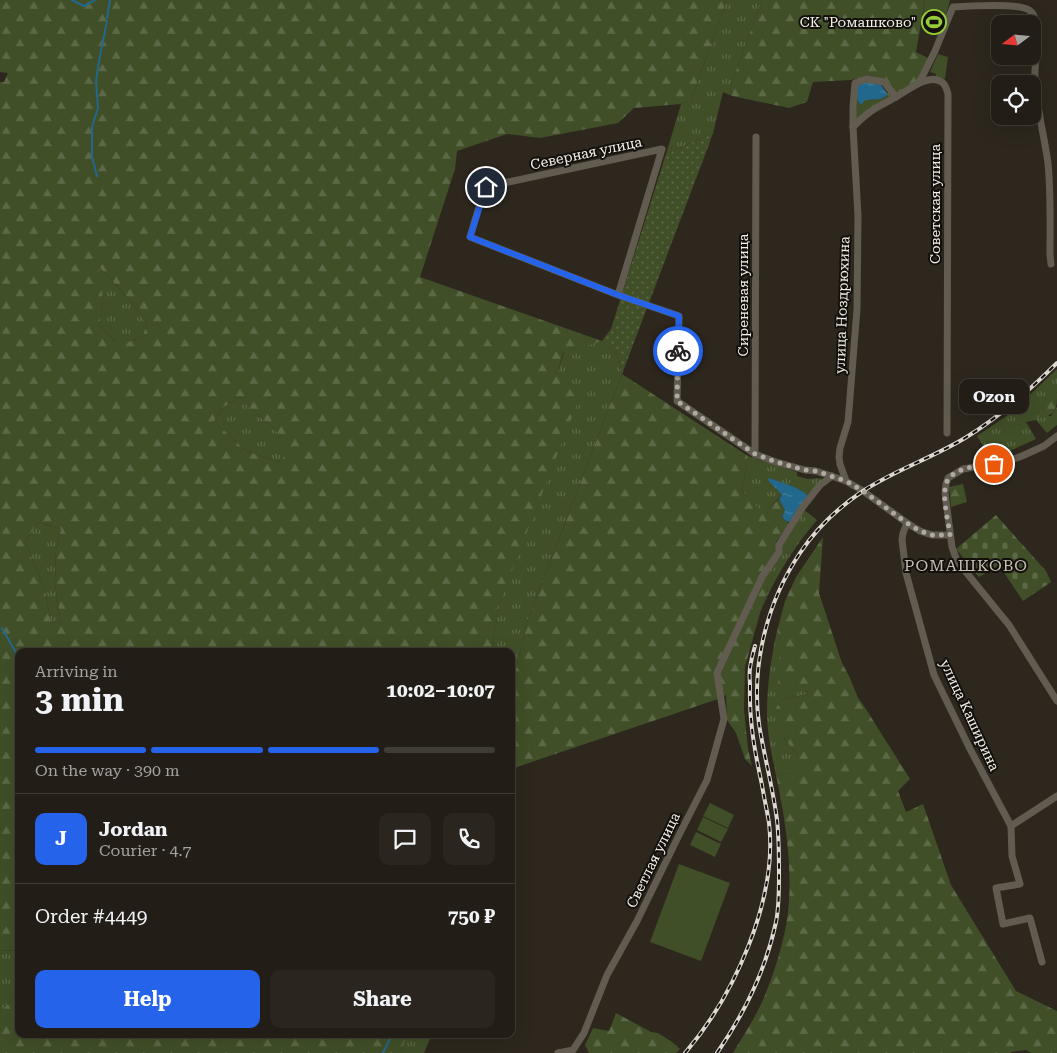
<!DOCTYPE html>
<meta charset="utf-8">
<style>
:root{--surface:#221d16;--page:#2a261f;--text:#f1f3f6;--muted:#a2a2a1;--line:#3f3b35;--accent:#2563eb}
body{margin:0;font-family:"Roboto Serif",serif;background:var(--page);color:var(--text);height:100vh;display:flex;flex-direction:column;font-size:19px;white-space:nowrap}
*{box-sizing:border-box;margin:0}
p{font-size:16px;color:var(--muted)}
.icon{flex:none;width:28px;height:28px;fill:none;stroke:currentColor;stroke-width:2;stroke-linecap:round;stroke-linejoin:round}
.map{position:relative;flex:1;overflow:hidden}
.side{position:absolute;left:15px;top:648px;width:500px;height:390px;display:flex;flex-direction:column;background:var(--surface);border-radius:10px;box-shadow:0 5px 20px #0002,0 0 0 1px var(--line)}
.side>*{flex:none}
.needle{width:32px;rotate:254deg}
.tools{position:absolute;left:991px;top:15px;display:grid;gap:10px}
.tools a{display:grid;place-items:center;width:50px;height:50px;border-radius:10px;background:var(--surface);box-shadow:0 5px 20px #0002,0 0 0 1px var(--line);font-size:25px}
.pin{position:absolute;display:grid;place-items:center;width:42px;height:42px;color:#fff;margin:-21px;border:2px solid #fff;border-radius:50%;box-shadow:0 1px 5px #0007}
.courier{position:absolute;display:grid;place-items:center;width:50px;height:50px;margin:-25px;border:4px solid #2563eb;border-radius:50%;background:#fff;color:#222;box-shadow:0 1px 6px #0007}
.bubble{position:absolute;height:35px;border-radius:10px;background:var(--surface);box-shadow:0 5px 20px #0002,0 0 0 1px var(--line);font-size:16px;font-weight:700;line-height:35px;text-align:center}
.headline em{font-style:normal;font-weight:700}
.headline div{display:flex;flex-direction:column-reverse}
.headline{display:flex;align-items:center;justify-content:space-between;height:85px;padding:0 20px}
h1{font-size:32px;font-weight:700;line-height:38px}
.bar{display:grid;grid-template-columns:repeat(4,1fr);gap:8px 5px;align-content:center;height:60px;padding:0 20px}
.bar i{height:6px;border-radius:4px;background:var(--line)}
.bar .current{background:var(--accent)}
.bar p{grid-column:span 4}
.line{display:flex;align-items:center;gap:12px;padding:0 20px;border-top:1px solid var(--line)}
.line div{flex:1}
.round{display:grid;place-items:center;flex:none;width:52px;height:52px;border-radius:10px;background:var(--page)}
.primary-button{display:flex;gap:10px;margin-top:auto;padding:10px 20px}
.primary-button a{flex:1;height:58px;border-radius:10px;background:var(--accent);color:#fff;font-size:20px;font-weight:700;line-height:58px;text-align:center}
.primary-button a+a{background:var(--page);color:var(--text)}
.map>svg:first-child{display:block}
</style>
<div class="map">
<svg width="1057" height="1053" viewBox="0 0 1057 1053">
<defs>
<pattern id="grass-tufts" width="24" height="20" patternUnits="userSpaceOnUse" patternTransform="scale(1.25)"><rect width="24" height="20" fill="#404f28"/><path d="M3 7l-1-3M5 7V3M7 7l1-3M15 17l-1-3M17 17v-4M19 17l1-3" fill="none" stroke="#5c6947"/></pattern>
<pattern id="forest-firs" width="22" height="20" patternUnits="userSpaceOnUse" patternTransform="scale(1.25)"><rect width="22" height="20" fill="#404f28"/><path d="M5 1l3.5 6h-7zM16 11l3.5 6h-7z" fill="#5c6947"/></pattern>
<pattern id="cemetery-stones" width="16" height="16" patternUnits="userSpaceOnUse" patternTransform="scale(1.25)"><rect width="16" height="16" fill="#404f28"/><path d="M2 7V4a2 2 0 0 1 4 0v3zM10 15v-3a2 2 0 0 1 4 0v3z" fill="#5c6947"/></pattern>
<pattern id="garden-dots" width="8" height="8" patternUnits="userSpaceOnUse" patternTransform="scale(1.25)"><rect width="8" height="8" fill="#404f28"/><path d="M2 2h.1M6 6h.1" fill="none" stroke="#5c6947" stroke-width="1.8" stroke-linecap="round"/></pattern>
<pattern id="water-ripples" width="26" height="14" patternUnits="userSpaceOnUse" patternTransform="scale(1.25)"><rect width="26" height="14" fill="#22688d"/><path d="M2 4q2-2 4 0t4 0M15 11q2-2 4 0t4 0" fill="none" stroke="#437e9d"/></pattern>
</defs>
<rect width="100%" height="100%" fill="#2d271e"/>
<g fill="url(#grass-tufts)">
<path d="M727 0H762L730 87 732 96 723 92 713 133 666 154 681 104 691 100Z"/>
<path d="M887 93H889L892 97 855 124 857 95 860 104H862L865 100C873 99 883 100 887 93Z"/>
<path d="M98 266 129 299 147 324 142 337 128 342H116L102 328 100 321 103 300Z"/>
<path d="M602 341 618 355 622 374 527 622 511 690V651H491L500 601 557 374 564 352Z"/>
<path d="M1057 369V392L1038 416H1051L1057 407V425L1047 433 1036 420 1026 422 1036 439 1003 454 990 456 977 436 1011 413Z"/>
<path d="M240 397 249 407 276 430 287 455 279 462 246 451 214 421 222 408Z"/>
<path d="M748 456 797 472V476L808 479 820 478 826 482 808 496C802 489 791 486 781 483L779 489 782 495 763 514 742 491Z"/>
<path d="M803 509 817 520C793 548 774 579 760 613L768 590 765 575Z"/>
<path d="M38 522 61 529 56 550 55 584 61 624 51 622 45 590 25 542Z"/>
<path d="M777 631 780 639 808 694 781 700V734L799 757 797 772 776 775C772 755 767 734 767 713 767 686 771 658 777 631Z"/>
<path d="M0 950 19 951V983L10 1002 0 1012Z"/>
<path d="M407 1034H432L424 1053H401Z"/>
</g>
<g fill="url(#forest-firs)" fill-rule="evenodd">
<path d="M0 0H727L691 100 681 104 634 108 618 123 540 138 507 134 457 151 455 169 420 277 602 341 563 353 557 374 579 399 500 601 491 651H19V951L0 950V82H4L8 73 0 72ZM99 267 129 299 147 324 142 337 128 342H116L102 328 100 321 103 300ZM240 397 249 407 276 430 286 455 279 462 246 451 214 421 222 408ZM38 522 61 529 56 550 55 584 61 624 51 622 45 590 25 542Z"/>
<path d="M762 0H925L916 52 928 58 916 82 897 94 886 79 866 76 851 80 813 82 807 102 789 108 732 96 730 87Z"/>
<path d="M622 374 748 456 742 491 763 513 779 499 785 510 782 517 789 524 776 542V551L765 568 768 590 760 613 745 667 744 709 748 749 752 766 745 759 736 733 727 720 726 695 718 699 511 769V690L527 622Z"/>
<path d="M1057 392C1057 408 1057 414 1041 418L1037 416Z"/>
<path d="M963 484 967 502 951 507 949 487Z"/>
<path d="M823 537 819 593 842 663 850 678 858 698 864 706 910 779 898 791 906 812 923 804 951 885 1016 991 1057 1011V1053H1031L1026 1050 1011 1052V1053H733C743 1036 755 1018 763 1000 774 974 785 939 788 912 793 866 785 819 776 775L796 772 799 757 781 734 775 710 781 700 808 694 804 687 778 684 780 639 777 631 785 601 796 577Z"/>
<path d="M19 983V1034H407L401 1053H0V1012L10 1002Z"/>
<path d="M616 1013 651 1032 658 1033 672 1042 680 1049 676 1053H589L585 1045 593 1028 609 1031Z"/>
</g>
<path fill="url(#cemetery-stones)" d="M996 515 1046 571 1051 582 1023 601 999 565 979 577 956 549Z"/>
<g fill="#404f28">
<path d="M925 0H950L945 20 923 14Z"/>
<path d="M938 54 948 57 945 79 936 77V74L930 72Z"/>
<path d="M710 803 734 815 728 828 703 816Z"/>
<path d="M703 817 728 829 721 842 697 830Z"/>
<path d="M696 832 721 844 715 857 690 845Z"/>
<path d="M679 864 730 883 701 961 650 942Z"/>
</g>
<path fill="url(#garden-dots)" d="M713 133 708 147 622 374 618 355 602 341 611 329 666 154Z"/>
<g fill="url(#water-ripples)">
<path d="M874 82 881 85 887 93 886 96 880 99 865 100 862 104H860C856 97 855 90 859 83Z"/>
<path d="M769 478C781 483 799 486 808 496L791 521 787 522 782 517 785 510 779 499 782 495C778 489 772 486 768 480Z"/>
</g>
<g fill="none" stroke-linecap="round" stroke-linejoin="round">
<g stroke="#22688d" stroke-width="2">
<path d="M72 0 84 6 95 0"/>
<path d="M107 18 110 0"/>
<path d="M97 176 92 157V127L98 108 96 81 99 61 107 21"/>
<path d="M2 628 19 658"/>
<path d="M383 1053 392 1034"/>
</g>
<g stroke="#625b50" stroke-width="7">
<path d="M919 82 922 77 935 51 953 7C967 6 1019 3 1029 10 1044 20 1034 60 1035 76 1036 106 1044 134 1048 163 1051 194 1050 225 1050 255L1051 264"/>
<path d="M853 127C858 122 864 116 870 112 878 106 886 103 894 98 906 92 930 71 943 83 946 86 947 90 948 94L947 433"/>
<path d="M618 295 662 149 485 187 470 237 618 295 679 316 677 401 755 454 776 462 805 470 816 471 846 481 863 491 907 523 920 531 932 535H950"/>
<path d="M1057 436 1044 446 1022 456 1006 462 963 469 948 478 946 484 945 493 952 547 957 561 1009 625 1057 701"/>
<path d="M755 454 756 137"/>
<path d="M846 481 840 464 839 457 840 448 848 422 857 309 858 216 853 127V107L855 83 866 79 884 82 896 97"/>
<path d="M907 523 903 533 902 540 906 573 934 675 969 747 1011 826 1012 856 1020 884 996 888 1003 924 1030 918 1042 962"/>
<path d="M1011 826 1057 796"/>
<path d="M558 1053 573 1050 584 1033 607 975 637 921 679 835 707 780 724 719 717 673 762 577 779 552V545L802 508 820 485 832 476"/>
</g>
<defs>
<g id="rail">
<path d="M685 1053C734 996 778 899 769 823 767 810 764 798 762 785 755 753 749 721 750 687 750 681 749 675 750 668 751 661 753 653 755 646"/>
<path d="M717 1053C744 1014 766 969 776 922 779 907 779 890 779 875 779 857 779 838 777 820 773 788 764 756 759 724 751 665 767 602 800 553 816 529 839 507 863 491 895 470 932 458 965 438 999 417 1029 391 1057 363"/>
</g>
</defs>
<use href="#rail" stroke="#ddd8d2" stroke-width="4"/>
<use href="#rail" stroke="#13100c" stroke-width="2" stroke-dasharray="5.5" stroke-linecap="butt"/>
</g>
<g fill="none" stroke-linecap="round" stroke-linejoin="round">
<path stroke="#afaaa3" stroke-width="5" stroke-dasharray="0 9" d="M678 351 677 401 755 454 776 462 805 470 816 471 846 481 863 491 907 523 920 531 932 535H950C948 520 942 498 946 484 950 468 981 465 994 464"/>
<path stroke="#2563eb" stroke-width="6" d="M486 187 470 237 618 295 679 316 678 351"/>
</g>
<defs>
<symbol id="stadium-ring" viewBox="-11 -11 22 22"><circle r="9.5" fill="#13100c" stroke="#97cc38" stroke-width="1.5"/><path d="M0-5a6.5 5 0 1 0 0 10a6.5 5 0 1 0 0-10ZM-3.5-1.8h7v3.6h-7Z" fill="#97cc38"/></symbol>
</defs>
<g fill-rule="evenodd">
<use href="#stadium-ring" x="920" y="8" width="28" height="28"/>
</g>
<g text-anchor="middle" stroke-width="4" stroke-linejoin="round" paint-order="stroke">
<g font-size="14" fill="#f5f0ea" stroke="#13100c" text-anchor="end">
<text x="916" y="27">СК "Ромашково"</text>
</g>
<g font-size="14" fill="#f5f0ea" stroke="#13100c">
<text transform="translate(586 153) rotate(-12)" y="5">Северная улица</text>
<text transform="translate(935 204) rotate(-90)" y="5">Советская улица</text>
<text transform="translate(743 295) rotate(-90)" y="5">Сиреневая улица</text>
<text transform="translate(842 305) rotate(-88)" y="5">улица Ноздрюхина</text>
<text transform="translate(970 715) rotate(65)" y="5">улица Каширина</text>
<text transform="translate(653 860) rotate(-64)" y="5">Светлая улица</text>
</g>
<g font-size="16" letter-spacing="1" fill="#c6beb2" stroke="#13100c">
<text x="966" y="571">РОМАШКОВО</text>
</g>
</g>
</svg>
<div class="tools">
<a><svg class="needle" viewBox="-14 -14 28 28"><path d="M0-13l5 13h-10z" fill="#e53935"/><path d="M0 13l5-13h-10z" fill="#a2a2a1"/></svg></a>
<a><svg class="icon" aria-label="locate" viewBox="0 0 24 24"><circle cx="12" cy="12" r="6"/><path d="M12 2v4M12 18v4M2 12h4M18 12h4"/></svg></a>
</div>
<div class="pin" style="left:994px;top:464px;background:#ea580c"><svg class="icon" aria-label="bag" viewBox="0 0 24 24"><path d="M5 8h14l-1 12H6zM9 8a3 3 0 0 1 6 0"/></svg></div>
<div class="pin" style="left:486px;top:187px;background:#1f2937"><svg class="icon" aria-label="home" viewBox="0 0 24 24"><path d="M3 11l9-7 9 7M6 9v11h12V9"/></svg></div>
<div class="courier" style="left:678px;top:351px"><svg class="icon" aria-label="bike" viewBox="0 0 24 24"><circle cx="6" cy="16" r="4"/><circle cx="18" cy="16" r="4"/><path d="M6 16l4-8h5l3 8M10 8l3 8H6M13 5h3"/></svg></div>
<div class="bubble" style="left:959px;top:379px;width:70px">Ozon</div>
<section class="side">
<div class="headline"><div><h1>3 min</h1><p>Arriving in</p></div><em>10:02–10:07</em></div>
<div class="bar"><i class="current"></i><i class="current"></i><i class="current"></i><i></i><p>On the way · 390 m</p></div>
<div class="line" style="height:90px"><b class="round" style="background:var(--accent);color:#fff">J</b><div><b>Jordan</b><p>Courier · 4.7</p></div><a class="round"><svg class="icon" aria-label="chat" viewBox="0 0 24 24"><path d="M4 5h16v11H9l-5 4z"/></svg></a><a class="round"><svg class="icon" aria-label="phone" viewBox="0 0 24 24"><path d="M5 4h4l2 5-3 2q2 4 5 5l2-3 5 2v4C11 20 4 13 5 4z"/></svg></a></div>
<div class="line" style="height:65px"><div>Order #4449</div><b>750 ₽</b></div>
<div class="primary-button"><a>Help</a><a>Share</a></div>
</section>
</div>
